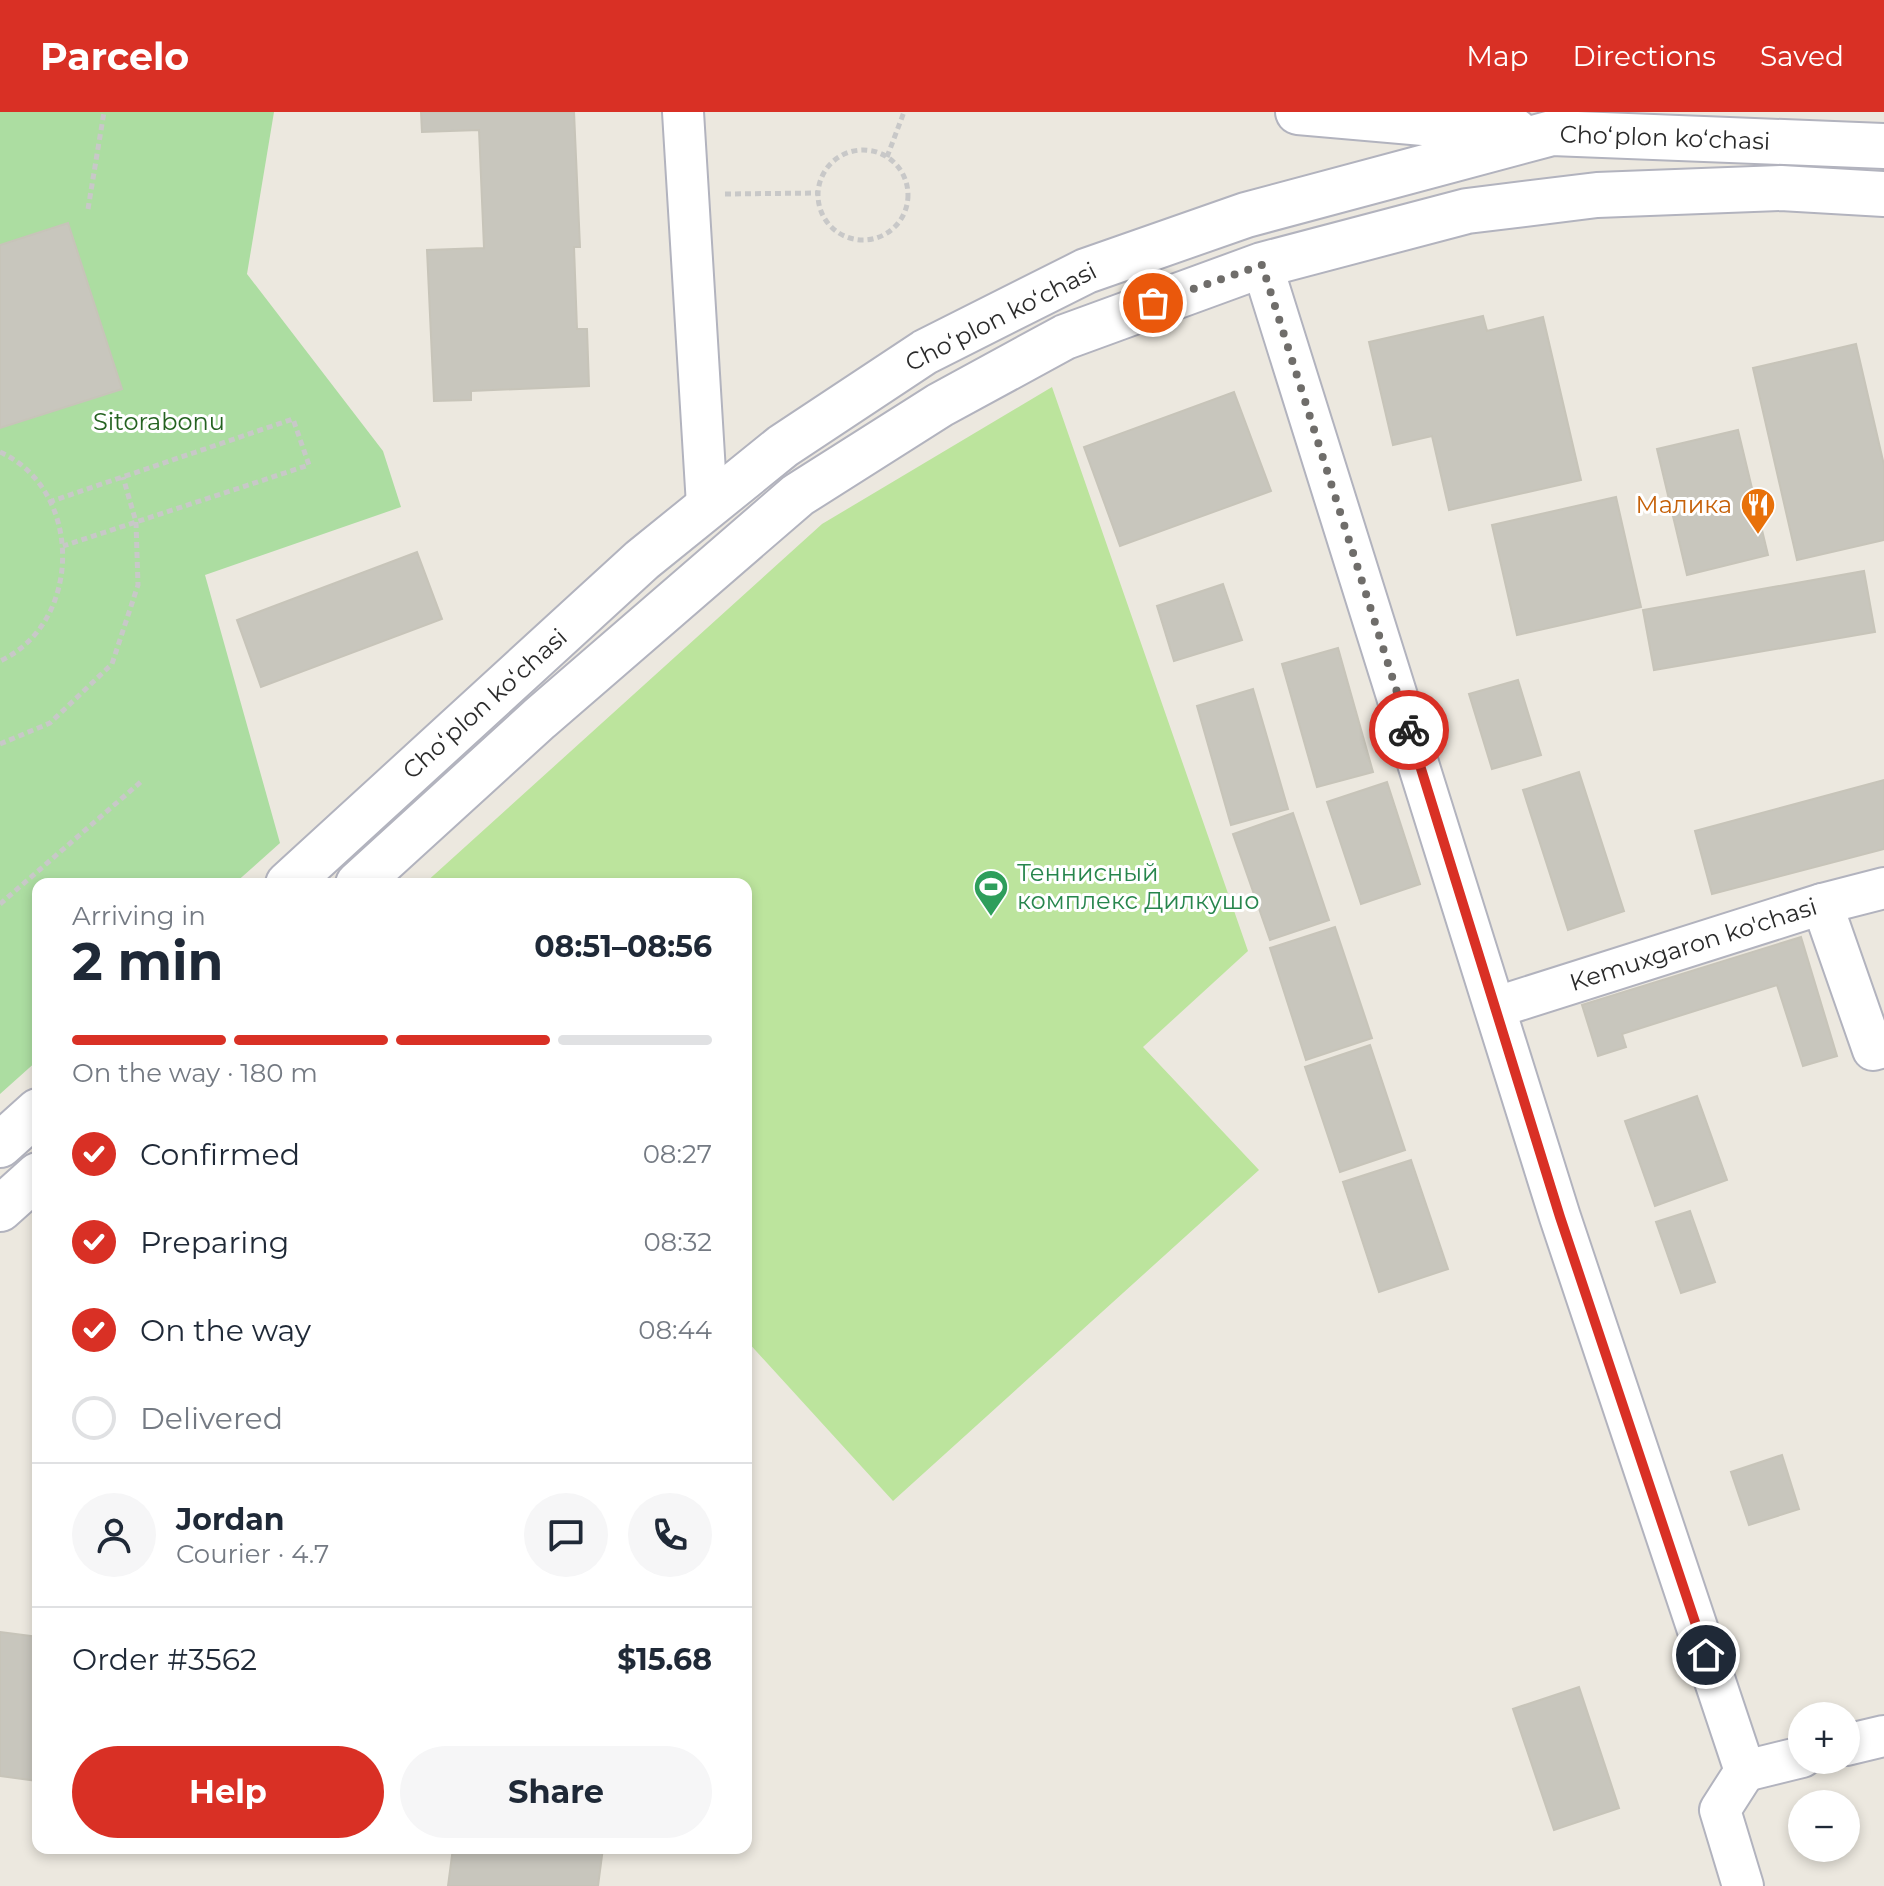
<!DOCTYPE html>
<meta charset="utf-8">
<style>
:root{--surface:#fff;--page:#f6f6f7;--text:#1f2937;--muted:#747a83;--line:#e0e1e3;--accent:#d93025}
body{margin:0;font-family:Montserrat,sans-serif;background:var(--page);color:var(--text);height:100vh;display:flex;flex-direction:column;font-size:30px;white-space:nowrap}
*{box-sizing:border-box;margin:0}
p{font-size:26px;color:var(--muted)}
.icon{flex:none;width:44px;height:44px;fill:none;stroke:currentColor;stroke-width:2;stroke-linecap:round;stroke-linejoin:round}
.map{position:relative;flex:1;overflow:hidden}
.sheet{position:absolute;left:32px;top:766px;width:720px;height:976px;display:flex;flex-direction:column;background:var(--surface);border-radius:16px;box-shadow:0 4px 12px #0003}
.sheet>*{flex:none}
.controls{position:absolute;left:1788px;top:1590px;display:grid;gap:16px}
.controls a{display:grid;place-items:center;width:72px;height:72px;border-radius:50%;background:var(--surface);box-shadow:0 4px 12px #0003;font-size:40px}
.pin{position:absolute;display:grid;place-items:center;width:68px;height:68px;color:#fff;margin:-34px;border:4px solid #fff;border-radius:50%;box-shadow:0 2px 8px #0007}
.courier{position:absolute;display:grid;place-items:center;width:80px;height:80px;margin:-40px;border:6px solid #d93025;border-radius:50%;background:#fff;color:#222;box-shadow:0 2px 10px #0007}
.summary em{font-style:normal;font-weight:700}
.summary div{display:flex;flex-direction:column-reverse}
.summary{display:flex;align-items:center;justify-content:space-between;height:136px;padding:0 40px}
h1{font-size:52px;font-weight:700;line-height:60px}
.bar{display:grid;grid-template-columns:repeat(4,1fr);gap:12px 8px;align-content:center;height:96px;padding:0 40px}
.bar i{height:10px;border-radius:6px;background:var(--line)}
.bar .active{background:var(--accent)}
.bar p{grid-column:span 4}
.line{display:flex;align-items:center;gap:20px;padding:0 40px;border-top:2px solid var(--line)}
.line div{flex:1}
.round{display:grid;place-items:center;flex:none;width:84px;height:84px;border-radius:42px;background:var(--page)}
ol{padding:0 40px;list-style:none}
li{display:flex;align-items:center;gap:24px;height:88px}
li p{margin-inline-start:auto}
li .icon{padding:8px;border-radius:50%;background:var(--accent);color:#fff;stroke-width:4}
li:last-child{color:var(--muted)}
li i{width:44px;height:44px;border:4px solid var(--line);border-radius:50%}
.primary-button{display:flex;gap:16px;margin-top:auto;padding:16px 40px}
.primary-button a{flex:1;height:92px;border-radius:48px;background:var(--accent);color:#fff;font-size:32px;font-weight:700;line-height:92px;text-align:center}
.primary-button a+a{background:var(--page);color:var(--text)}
header{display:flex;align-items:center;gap:48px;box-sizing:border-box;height:112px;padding:0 40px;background:var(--accent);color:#fff}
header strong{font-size:38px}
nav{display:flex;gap:44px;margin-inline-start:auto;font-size:28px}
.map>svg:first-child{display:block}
</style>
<header>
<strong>Parcelo</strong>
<nav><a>Map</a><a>Directions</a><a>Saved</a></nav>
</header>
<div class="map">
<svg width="1884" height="1774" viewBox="0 0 1884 1774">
<rect width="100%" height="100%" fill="#ece8df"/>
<path fill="#acdda1" d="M0 0H274L247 162 383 339 401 395 205 463 280 731 234 772H38V948L0 982Z"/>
<path fill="#bce49d" d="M1052 275 1248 839 1143 935 1259 1058 893 1389 746 1228V772H424L822 412Z"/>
<g fill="#c8c6bd" stroke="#c7c4b9" stroke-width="2">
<path d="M421 0H574L580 135H574L577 217H587L589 274 471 279V288L434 289 427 138 484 136 479 18 422 20Z"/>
<path d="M68 111 122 277 0 316V133Z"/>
<path d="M1483 204 1487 219 1543 205 1581 368 1449 398 1432 324 1393 333 1369 230Z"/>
<path d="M1856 232 1884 353V428L1797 448 1753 256Z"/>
<path d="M1234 280 1271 379 1120 434 1084 335Z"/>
<path d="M1738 318 1768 443 1687 463 1657 337Z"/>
<path d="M1616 385 1641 495 1517 523 1492 413Z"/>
<path d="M417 440 442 507 261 575 237 508Z"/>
<path d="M1864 459 1875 520 1654 558 1643 498Z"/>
<path d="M1223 472 1242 528 1174 549 1157 494Z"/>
<path d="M1338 536 1373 660 1317 675 1282 552Z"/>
<path d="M1518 568 1541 643 1492 657 1469 582Z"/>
<path d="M1253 577 1288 697 1231 713 1197 594Z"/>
<path d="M1579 660 1624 799 1568 818 1523 678Z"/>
<path d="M1884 668V737L1712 782 1695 719Z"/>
<path d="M1387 670 1420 772 1361 792 1327 690Z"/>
<path d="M1293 701 1329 808 1270 828 1233 722Z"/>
<path d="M1335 815 1372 926 1306 948 1270 836Z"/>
<path d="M1801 825 1837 944 1803 954 1777 873 1622 922 1626 935 1598 944 1582 893Z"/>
<path d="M1370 933 1405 1038 1340 1060 1305 955Z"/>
<path d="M1697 984 1727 1068 1655 1094 1625 1009Z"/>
<path d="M1411 1048 1448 1157 1379 1180 1343 1070Z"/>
<path d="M1690 1099 1715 1170 1681 1181 1656 1110Z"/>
<path d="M1782 1343 1799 1397 1749 1413 1731 1360Z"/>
<path d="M0 1520 38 1525V1669L0 1664Z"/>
<path d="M1579 1575 1619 1696 1554 1718 1513 1597Z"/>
<path d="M453 1736H603L598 1774H448Z"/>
</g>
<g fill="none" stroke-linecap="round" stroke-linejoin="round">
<defs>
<g id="minor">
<path d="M683 0 707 393"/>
<path d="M1262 153 1560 1105 1745 1659 1720 1698 1743 1774"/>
<path d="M1822 792 1884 776"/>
<path id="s1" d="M1497 895 1822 792 1873 938 1884 935"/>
<path d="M1846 1633 1884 1624"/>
<path d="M1745 1659 1802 1645"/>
</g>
<g id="secondary">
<path d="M1298 0 1515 19"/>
<path d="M288 772 642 448 783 334 925 240 1086 159 1246 103 1552 21 1884 34"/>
<path d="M358 772 539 607 798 383 940 293 1065 225 1262 153 1467 99 1597 83 1781 76 1884 82"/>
<path d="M0 1033 38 999"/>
<path d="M0 1097 38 1063"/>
</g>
</defs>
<use href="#minor" stroke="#b2b3be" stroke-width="44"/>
<use href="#secondary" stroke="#b2b3be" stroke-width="48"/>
<g stroke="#c8c8c8" stroke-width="5" stroke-dasharray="6 4" stroke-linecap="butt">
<circle cx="863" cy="83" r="45"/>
<path d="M887 45 904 0"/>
<path d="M725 82 817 81"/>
<path d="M88 97 104 0"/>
<path d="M0 340C84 378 83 511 0 549"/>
<path d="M49 390 293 307 309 353 63 434"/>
<path d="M0 632 50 611 112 552 138 473 136 410 123 365"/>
<path d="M0 792 143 668"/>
</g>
<use href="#minor" stroke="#fff" stroke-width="40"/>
<use href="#secondary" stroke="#fff" stroke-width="44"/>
</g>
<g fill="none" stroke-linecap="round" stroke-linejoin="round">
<path stroke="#6f6d6a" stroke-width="8" stroke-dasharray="0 14.4" d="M1153 191 1262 153 1409 618"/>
<path stroke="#d93025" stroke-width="10" d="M1409 618 1560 1105 1706 1543"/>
</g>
<defs>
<symbol id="restaurant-pin" viewBox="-11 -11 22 30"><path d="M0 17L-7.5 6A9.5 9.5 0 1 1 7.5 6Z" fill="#e8710a" stroke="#fff"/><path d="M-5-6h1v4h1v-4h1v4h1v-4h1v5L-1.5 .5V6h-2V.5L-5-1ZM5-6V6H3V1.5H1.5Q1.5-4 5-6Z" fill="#fff"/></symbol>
<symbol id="stadium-pin" viewBox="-11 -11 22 30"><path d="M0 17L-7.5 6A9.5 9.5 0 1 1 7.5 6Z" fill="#2e9e5b" stroke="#fff"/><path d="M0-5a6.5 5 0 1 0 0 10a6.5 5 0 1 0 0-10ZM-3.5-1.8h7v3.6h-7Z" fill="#fff"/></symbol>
</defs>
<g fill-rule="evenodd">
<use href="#restaurant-pin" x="1738" y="373" width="40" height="54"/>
<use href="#stadium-pin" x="971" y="755" width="40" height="54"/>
</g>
<g text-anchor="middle" stroke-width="6" stroke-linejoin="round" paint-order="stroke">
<g font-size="24" fill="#2b2b2b" stroke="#fff">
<text transform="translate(1665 26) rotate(2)" y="8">Choʻplon koʻchasi</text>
<text transform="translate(1001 205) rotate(-27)" y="8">Choʻplon koʻchasi</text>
<text transform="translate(485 592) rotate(-42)" y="8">Choʻplon koʻchasi</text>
<text dy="8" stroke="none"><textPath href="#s1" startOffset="206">Kemuxgaron ko'chasi</textPath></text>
</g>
<g font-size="24" fill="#256321" stroke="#fff">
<text x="159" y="318">Sitorabonu</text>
</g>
<g font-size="24" fill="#c56008" stroke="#fff" text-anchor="end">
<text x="1732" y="401">Малика</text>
</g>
<g font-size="24" fill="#27864d" stroke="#fff" text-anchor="start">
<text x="1017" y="769">Теннисный<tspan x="1017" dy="28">комплекс Дилкушо</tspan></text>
</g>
</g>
</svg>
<div class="controls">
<a>+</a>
<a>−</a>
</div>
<div class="pin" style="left:1153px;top:191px;background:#ea580c"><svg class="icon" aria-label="bag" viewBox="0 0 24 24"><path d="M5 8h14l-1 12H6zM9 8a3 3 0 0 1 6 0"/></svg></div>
<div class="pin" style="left:1706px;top:1543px;background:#1f2937"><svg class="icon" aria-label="home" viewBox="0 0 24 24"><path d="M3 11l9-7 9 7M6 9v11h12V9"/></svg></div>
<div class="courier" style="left:1409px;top:618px"><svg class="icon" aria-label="bike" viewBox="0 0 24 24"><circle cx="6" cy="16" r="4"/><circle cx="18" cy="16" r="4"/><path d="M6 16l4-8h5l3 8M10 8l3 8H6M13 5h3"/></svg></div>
<section class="sheet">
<div class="summary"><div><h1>2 min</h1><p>Arriving in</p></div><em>08:51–08:56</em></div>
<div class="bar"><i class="active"></i><i class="active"></i><i class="active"></i><i></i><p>On the way · 180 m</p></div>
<ol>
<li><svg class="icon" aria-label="check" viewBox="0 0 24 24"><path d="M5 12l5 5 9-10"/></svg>Confirmed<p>08:27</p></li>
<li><svg class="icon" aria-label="check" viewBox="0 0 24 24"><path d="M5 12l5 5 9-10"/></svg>Preparing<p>08:32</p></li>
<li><svg class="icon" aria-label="check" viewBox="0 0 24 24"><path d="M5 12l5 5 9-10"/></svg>On the way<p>08:44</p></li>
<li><i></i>Delivered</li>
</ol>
<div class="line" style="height:144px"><a class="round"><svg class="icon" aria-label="person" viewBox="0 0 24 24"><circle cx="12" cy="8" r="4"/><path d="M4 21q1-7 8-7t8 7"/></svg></a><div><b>Jordan</b><p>Courier · 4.7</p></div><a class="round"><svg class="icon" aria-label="chat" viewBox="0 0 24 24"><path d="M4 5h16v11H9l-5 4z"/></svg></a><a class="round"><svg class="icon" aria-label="phone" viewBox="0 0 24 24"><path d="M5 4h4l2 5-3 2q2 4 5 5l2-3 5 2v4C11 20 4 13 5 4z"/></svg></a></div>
<div class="line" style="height:104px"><div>Order #3562</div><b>$15.68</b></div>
<div class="primary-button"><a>Help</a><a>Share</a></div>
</section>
</div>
